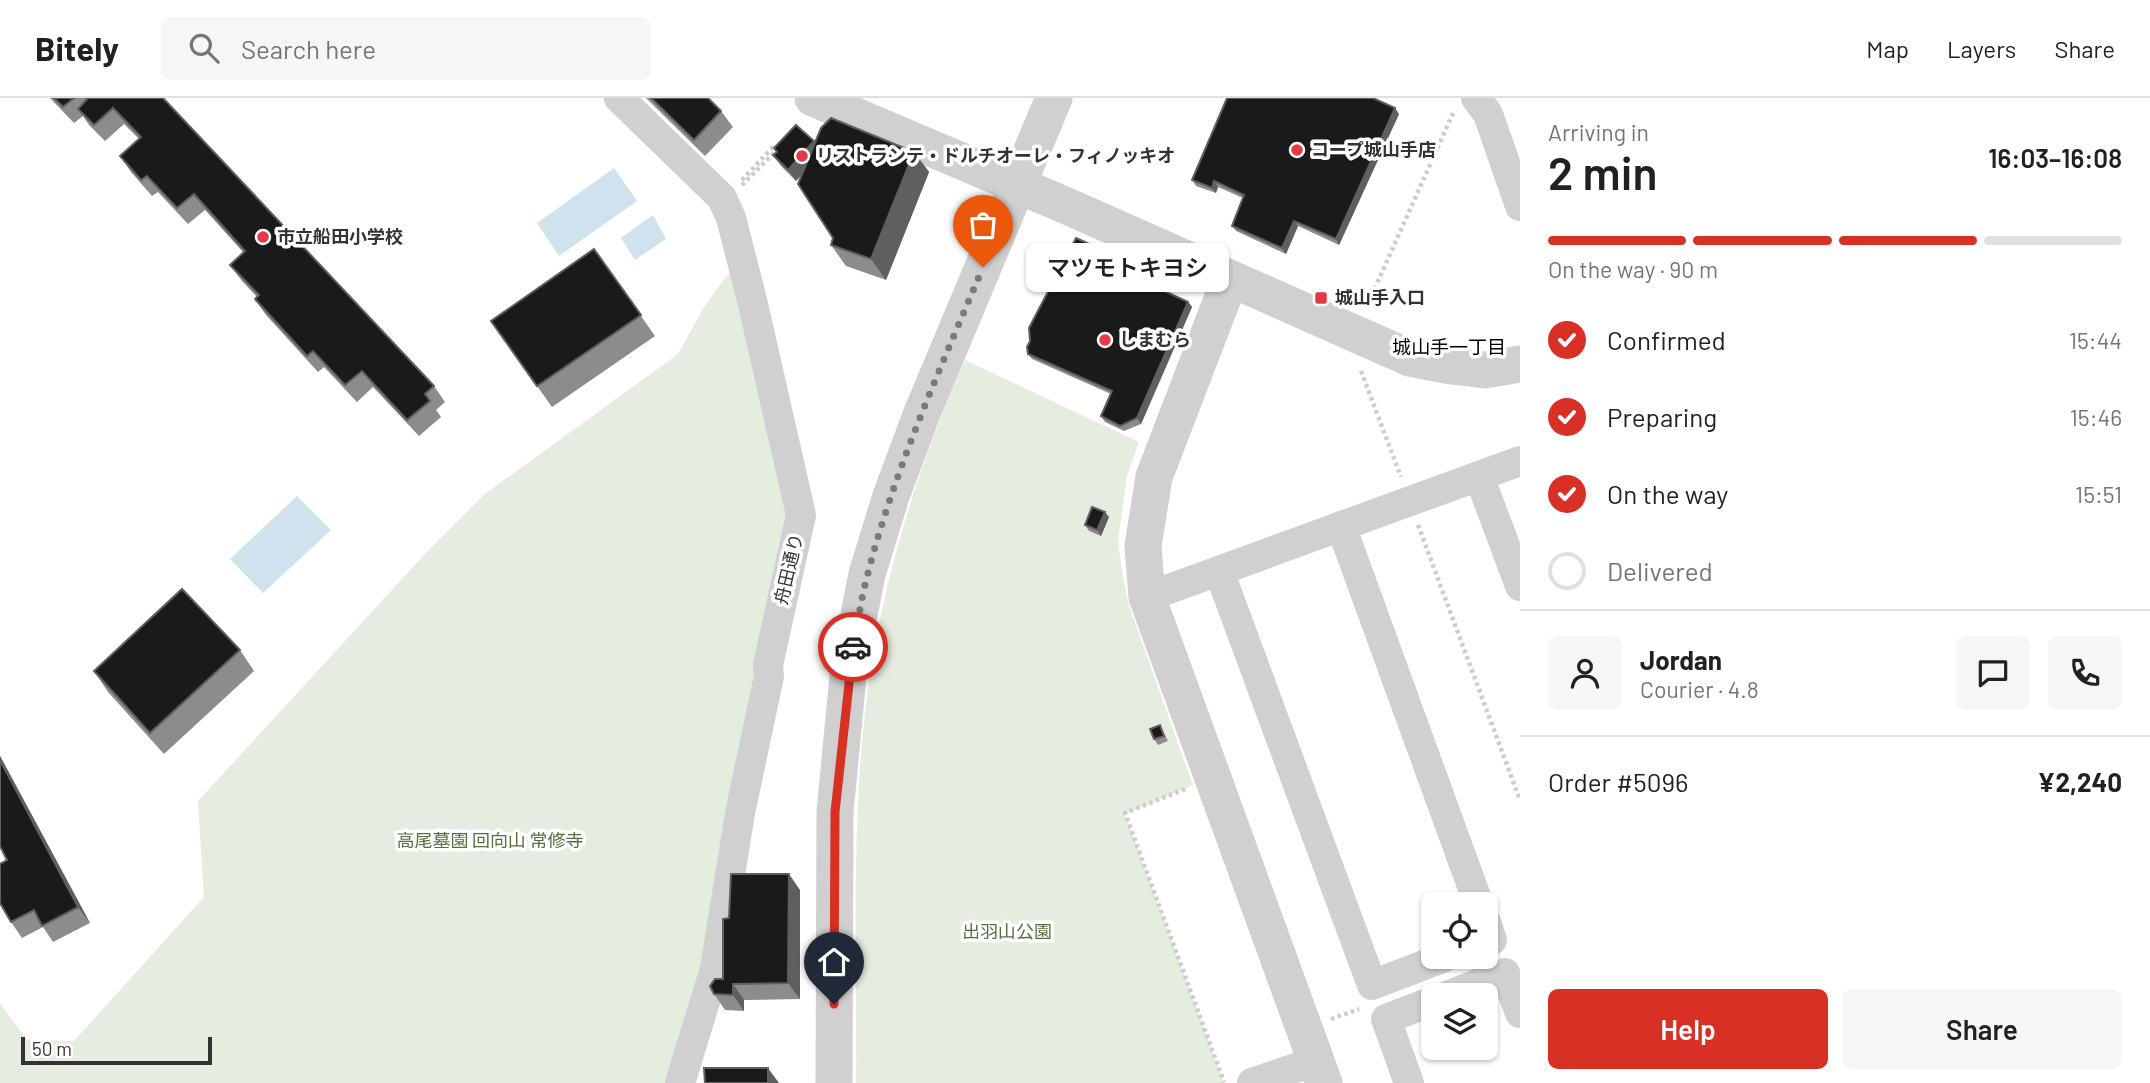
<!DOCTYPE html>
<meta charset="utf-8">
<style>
:root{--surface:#fff;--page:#f6f6f6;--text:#202124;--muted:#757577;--line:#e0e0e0;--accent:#d93025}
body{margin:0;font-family:Barlow,"Noto Sans JP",sans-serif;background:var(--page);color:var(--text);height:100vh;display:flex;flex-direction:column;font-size:26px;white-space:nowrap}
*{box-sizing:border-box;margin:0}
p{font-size:23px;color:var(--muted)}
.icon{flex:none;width:38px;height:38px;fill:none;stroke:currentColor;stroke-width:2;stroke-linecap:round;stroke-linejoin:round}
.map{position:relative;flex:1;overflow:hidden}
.panel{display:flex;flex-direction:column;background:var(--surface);width:630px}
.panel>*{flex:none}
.controls{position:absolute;left:1421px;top:794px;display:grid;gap:14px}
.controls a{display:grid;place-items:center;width:77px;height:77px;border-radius:10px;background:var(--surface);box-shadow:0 2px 5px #0004;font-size:35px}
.scale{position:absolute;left:21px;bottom:18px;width:191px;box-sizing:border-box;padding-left:7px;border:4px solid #333;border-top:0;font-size:19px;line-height:24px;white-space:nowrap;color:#333;-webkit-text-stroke:5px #fff;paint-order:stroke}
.pin{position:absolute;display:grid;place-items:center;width:60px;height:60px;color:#fff;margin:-72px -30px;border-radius:50% 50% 50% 0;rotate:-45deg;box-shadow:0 0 7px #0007}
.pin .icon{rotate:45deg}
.courier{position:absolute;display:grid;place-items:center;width:70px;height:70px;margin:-35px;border:5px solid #d93025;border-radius:50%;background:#fff;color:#222;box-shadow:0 2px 9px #0007}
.bubble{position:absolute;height:49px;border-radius:10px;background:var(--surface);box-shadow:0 2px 5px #0004;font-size:23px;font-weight:600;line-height:49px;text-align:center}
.head em{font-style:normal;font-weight:600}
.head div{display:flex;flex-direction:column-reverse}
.head{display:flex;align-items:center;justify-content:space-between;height:119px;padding:0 28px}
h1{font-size:46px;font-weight:600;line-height:52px}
.bar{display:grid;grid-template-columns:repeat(4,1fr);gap:10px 7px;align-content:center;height:84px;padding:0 28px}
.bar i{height:9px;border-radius:5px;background:var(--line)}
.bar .on{background:var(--accent)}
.bar p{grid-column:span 4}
.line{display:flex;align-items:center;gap:18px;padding:0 28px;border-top:2px solid var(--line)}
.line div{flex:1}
.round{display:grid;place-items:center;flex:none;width:74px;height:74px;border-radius:10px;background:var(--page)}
ol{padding:0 28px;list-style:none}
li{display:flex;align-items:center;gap:21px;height:77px}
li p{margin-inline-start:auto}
li .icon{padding:7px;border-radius:50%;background:var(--accent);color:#fff;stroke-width:4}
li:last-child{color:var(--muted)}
li i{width:38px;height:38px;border:4px solid var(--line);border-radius:50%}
.primary-button{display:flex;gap:14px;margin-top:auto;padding:14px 28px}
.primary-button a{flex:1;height:80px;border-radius:10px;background:var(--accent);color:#fff;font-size:28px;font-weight:600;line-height:80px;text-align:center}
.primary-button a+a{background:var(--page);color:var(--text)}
header{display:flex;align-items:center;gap:42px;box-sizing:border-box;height:98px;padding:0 35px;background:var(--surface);border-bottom:2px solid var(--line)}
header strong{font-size:33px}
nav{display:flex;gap:38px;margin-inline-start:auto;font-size:24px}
.search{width:490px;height:63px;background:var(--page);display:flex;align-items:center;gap:18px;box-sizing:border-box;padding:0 24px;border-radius:10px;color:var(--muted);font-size:26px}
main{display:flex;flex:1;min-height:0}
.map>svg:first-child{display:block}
</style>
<header>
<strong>Bitely</strong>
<div class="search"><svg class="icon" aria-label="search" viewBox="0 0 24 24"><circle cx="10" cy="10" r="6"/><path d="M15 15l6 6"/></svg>Search here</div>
<nav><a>Map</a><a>Layers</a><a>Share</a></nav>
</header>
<main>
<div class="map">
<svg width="1520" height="985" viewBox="0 0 1520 985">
<rect width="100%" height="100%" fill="#fff"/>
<g fill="#e6ecdf">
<path d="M740 160 801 417 680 985H0V905L27 942 74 943 204 799 198 703 425 456 485 396 678 256 704 209Z"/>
<path d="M965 262 1139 344 1127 378 1118 443 1121 467 1129 508 1193 687 1125 716 1224 985H856C857 872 852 758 862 645 873 513 911 383 965 262Z"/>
</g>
<g fill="#cfe2ee">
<path d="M614 70 637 103 559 158 537 125Z"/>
<path d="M653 117 666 141 635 162 621 140Z"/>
<path d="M297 398 331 432 263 495 230 461Z"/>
</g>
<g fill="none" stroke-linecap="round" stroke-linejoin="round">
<g stroke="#cdcdcd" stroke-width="4.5" stroke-dasharray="3.5 3.5" stroke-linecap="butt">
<path d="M742 82 772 50 777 51"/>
<path d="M742 87 778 51"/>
<path d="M1366 210 1454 13"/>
<path d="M1361 273 1401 379"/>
<path d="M1418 427 1520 702"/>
<path d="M1185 691 1125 715 1224 984"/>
<path d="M1331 921 1359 911"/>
</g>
<g stroke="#d0d0d0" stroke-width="30">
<path d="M619 0 722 100 731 120 752 202 801 417 768 567 769 578 740 715 715 871 680 985"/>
<path d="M1476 0 1488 16 1520 108"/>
<path d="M1479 378 1520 488"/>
<path d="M1341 428 1479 807"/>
<path d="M1219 473 1372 887 1445 859"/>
<path d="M1147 499 1520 363"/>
<path d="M1486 824 1492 842 1486 844"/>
<path d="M1447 898 1505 875 1520 915"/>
<path d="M1252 985 1316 963"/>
<path d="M1409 985 1386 921 1433 903"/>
</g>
<g stroke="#d0d0d0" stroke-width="37">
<path d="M813 0 1060 105 1410 260 1451 268 1485 272 1520 266"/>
<path d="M1230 181 1154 379 1143 448 1147 499 1324 985"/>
<path d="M834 985 835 714 849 568 867 476 891 398 922 315 1054 0"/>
</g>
</g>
<g fill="#8c8c8c">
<path d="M50 0H163L434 288 445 304 436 312 441 319 419 338 373 289 357 304 324 269 318 274 266 217 255 201 257 199 242 183 230 167 243 154 205 112 188 126 158 94 152 98 131 74 120 58 139 41 124 26 105 43 89 27 83 18 74 25Z"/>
<path d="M646 0H708L721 13 733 29 705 58Z"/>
<path d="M1399 16 1339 147 1298 128 1286 156 1236 133 1232 128 1243 100 1218 89 1216 95 1196 88 1192 82Z"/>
<path d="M815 45 914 54 929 74 886 182 846 168 831 147 833 140 803 75 796 83 781 68 773 57 777 54 774 50Z"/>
<path d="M594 151 655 238 552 309 491 223Z"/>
<path d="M1166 184 1163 193 1188 204 1192 209 1141 326 1124 333 1105 324 1101 318 1111 296 1032 261 1028 256Z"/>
<path d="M1109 419 1101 438 1089 433 1085 427Z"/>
<path d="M240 552 254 573 164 656 108 594 94 573Z"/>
<path d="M1163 633 1168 643 1158 647 1154 641Z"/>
<path d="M0 658 90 825 53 844 43 829 22 840 11 824Z"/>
<path d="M800 792V901L744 902V913L725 912 714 896 723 881 729 820Z"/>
</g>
<g fill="#5f5f5f">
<path d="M1395 10 1399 16 1339 147 1336 141Z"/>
<path d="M814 43 822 54 796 83 788 72Z"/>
<path d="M914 54 929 74 886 182 871 161Z"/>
<path d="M1214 83 1218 89 1216 95 1212 90Z"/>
<path d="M1294 123 1298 128 1286 156 1282 150Z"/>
<path d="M1162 179 1166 184 1162 196 1158 190Z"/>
<path d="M1188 204 1192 209 1141 326 1137 320Z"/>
<path d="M1105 414 1109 419 1101 438 1097 432Z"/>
<path d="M0 658 90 825 78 809 0 662Z"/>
<path d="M789 776 800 792V901L788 885Z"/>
<path d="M733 886 744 902V913L733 897Z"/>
<path d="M768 970 779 985H768Z"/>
</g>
<g fill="#1a1a1a" stroke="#5f5f5f" stroke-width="2">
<path d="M54 0H74L63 9Z"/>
<path d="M86 0H163L434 288 425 296 430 303 407 322 362 273 345 287 313 253 307 258 255 201 259 197 230 167 245 153 194 96 177 110 147 78 141 82 120 58 141 39 113 10 94 27 78 11 87 1Z"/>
<path d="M651 0H708L721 13 694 42Z"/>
<path d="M1227 0H1373L1395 10 1336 141 1294 123 1282 150 1232 128 1244 97 1214 83 1212 90 1192 82Z"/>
<path d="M831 20 914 54 871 161 831 147 833 140 798 86 821 30Z"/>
<path d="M796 27 814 43 788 72 773 57 777 54 774 50Z"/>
<path d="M1076 140 1162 179 1158 190 1188 204 1137 320 1120 328 1101 318 1112 293 1028 256 1027 249 1030 243 1029 230Z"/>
<path d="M594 151 641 217 537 288 491 223Z"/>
<path d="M1092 409 1105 414 1097 432 1085 427Z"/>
<path d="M182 491 240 552 150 635 94 573Z"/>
<path d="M1160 627 1164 638 1154 641 1150 631Z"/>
<path d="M0 662 78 809 42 828 34 812 11 824 0 805V766L7 762 0 748Z"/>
<path d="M731 776H789L788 885 733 886V897L714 896 710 888 715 881H723V821L729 820Z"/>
<path d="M704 970H768V985H705Z"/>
</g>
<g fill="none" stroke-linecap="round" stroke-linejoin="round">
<path stroke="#7a7a7a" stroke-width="7" stroke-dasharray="0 12.6" d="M853 549C858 525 861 500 868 475 895 370 941 269 983 169"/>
<path stroke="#d93025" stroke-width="9" d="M834 906 835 714 853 549"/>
</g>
<g fill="#e63946" stroke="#fff" stroke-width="2.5">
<circle cx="1297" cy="52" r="7"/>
<circle cx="802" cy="58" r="7"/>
<circle cx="263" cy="139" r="7"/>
<rect x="1314" y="193" width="14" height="14" rx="3.5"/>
<circle cx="1105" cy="242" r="7"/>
</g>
<g text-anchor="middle" stroke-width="7" stroke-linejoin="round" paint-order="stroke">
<g font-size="18" font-weight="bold" fill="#333" stroke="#fff" text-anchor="start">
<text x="1311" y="58">コープ城山手店</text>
<text x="816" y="64">リストランテ・ドルチオーレ・フィノッキオ</text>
<text x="277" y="145">市立船田小学校</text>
<text x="1335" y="206">城山手入口</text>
<text x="1119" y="248">しまむら</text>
</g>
<g font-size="18" fill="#333" stroke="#fff">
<text transform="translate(789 471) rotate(-77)" y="6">舟田通り</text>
</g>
<g font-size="18" fill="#56703f" stroke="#fff">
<text x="490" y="749">高尾墓園 回向山 常修寺</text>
<text x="1007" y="840">出羽山公園</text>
</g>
<g font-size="19" fill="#000" stroke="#fff">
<text x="1449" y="256">城山手一丁目</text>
</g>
</g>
</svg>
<div class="controls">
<a><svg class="icon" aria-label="locate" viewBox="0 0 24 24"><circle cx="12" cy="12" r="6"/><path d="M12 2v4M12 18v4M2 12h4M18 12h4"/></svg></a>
<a><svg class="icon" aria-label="layers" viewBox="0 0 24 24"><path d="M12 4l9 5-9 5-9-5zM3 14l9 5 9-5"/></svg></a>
</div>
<div class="scale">50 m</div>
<div class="pin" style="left:983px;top:169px;background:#ea580c"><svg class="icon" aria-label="bag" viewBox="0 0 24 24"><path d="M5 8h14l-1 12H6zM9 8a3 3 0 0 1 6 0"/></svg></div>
<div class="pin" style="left:834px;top:906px;background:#1f2937"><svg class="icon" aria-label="home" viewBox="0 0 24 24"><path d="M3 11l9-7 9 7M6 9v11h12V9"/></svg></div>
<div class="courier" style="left:853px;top:549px"><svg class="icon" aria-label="car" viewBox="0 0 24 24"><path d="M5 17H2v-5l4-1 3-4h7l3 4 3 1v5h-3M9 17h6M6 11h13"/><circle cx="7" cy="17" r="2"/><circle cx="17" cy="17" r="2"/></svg></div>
<div class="bubble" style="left:1026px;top:145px;width:203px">マツモトキヨシ</div>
</div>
<section class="panel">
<div class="head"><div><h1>2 min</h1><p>Arriving in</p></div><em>16:03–16:08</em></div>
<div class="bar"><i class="on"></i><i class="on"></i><i class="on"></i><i></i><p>On the way · 90 m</p></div>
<ol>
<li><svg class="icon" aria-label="check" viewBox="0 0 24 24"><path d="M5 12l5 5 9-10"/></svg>Confirmed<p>15:44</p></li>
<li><svg class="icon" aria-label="check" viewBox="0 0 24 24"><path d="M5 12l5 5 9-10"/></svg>Preparing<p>15:46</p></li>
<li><svg class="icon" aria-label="check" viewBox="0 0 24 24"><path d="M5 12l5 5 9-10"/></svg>On the way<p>15:51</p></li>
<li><i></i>Delivered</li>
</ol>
<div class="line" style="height:126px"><a class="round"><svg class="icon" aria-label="person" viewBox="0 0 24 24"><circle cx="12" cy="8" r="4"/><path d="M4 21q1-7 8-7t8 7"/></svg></a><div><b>Jordan</b><p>Courier · 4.8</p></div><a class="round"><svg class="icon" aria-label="chat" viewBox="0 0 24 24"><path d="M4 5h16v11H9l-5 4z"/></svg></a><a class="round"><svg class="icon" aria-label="phone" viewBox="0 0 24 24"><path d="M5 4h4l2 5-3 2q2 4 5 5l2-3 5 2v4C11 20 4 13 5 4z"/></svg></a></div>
<div class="line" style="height:91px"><div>Order #5096</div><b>¥2,240</b></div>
<div class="primary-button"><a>Help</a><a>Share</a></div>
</section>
</main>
